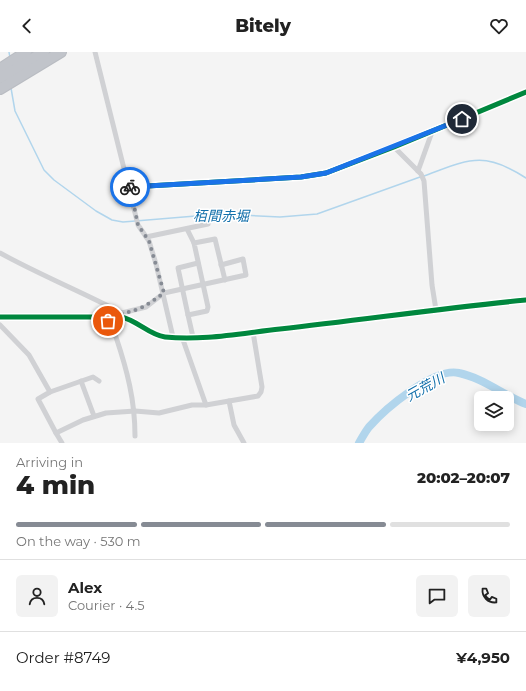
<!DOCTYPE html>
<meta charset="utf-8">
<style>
:root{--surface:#fff;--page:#f2f2f2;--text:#222;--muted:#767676;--line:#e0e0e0;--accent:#868b94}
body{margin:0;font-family:Montserrat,"Noto Sans JP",sans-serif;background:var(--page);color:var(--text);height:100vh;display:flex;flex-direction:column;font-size:15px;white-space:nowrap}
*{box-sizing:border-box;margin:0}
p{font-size:13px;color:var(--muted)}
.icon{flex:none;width:22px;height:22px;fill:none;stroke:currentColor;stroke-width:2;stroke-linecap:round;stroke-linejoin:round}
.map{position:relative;height:391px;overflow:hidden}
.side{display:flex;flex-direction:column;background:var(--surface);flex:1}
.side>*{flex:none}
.tools{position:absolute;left:474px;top:339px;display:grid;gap:8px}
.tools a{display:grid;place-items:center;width:40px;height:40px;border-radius:6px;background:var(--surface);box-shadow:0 2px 10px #0003;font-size:20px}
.pin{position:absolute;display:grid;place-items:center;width:34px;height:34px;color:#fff;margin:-17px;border:2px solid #fff;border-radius:50%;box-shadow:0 1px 4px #0007}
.courier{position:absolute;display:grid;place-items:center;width:40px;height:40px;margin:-20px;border:3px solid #1a73e8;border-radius:50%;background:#fff;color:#222;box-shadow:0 1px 5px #0007}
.head em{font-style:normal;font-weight:800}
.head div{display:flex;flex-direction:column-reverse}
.head{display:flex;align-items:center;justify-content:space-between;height:68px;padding:0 16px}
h1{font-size:26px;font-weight:800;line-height:30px}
.bar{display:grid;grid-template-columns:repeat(4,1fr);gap:6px 4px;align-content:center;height:48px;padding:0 16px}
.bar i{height:5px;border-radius:3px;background:var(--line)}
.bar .current{background:var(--accent)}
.bar p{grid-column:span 4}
.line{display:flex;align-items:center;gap:10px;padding:0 16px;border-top:1px solid var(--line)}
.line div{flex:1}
.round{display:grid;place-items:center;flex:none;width:42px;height:42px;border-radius:6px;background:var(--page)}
header{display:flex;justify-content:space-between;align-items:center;height:52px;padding:0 16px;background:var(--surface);font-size:18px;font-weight:800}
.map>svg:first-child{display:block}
</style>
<header><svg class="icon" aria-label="back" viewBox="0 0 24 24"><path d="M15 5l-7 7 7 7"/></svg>Bitely<svg class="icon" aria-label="heart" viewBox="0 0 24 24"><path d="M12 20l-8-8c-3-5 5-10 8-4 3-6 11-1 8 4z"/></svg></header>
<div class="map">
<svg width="526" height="391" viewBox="0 0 526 391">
<rect width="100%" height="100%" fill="#f4f4f4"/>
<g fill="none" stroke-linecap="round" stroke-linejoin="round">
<g stroke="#b1d5ec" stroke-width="1.5">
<path d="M9 0 10 6"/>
<path d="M11 36 15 59 44 118 54 128 96 159 112 168 123 170 220 162 280 165 317 162 420 125"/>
<path d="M424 124C468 108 483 98 526 126"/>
</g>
<path stroke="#b1d5ec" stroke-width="8" d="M359 391C362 386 365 380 369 375 385 357 434 315 459 321 483 326 503 343 526 352"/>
<defs>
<g id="highway">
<path d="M0 17 26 0"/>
<path d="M0 26 44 0"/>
<path d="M0 37 61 0"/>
</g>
</defs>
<use href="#highway" stroke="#b9bcc2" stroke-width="12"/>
<g stroke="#d0d1d4" stroke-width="5">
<path d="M95 0 138 173 149 189 156 212 173 285"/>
<path d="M394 95 421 122 424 129 432 233 436 258"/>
<path d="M418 119 432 80"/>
<path d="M130 135 301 125 326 121 394 95 526 40"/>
<path d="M187 177 194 191"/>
<path d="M146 185 208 172"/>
<path d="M0 201C40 223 82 240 122 261V264"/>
<path d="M122 261 146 255 164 241 246 223 243 207 221 213"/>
<path d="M188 263 178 216 198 211"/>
<path d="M107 265C109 272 114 278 116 285 127 318 135 348 135 384"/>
<path d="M0 273 29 303 50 340 38 347 56 381 83 368 106 361 135 359 159 361 192 353H206L258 344 261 340 262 335 253 280"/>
<path d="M182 285 206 353"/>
<path d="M193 285 188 263 207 259 208 255 194 191 215 187 225 228"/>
<path d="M81 329 94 364"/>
<path d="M50 340 93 325 99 329"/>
<path d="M229 349 234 373 244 391"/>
<path d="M56 381 62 391"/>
</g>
<path stroke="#d1d3d6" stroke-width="7" d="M0 265H121C137 268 149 283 165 285 203 289 242 281 280 277 362 268 444 256 526 248"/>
<use href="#highway" stroke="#c1c4ca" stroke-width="10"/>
<defs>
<g id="cycleway">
<path d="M130 135 301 125 326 121 394 95 526 40"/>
<path d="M0 265H121C137 268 149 283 165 285 203 289 242 281 280 277 362 268 444 256 526 248"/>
</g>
</defs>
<use href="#cycleway" stroke="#fff" stroke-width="8"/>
<use href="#cycleway" stroke="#00873e" stroke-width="5"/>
</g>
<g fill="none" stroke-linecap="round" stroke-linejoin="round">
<path stroke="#868b94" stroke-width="4" stroke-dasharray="0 7.2" d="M108 269 107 265H121L122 261C140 259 150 251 164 241L149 189 138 173 130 135"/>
<path stroke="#1a73e8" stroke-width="5" d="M130 135 301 125 326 121 462 67"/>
</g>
<g text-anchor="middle" stroke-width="3" stroke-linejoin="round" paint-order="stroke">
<g font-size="14" font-style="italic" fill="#1370ab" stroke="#fff">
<text x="221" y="169">栢間赤堀</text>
<text transform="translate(425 335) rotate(-29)" y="5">元荒川</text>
</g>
</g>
</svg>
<div class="tools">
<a><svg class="icon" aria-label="layers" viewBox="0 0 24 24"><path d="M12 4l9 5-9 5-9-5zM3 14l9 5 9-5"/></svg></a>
</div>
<div class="pin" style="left:108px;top:269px;background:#ea580c"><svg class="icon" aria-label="bag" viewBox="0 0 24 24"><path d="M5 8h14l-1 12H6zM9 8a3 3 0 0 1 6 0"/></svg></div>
<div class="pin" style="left:462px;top:67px;background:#1f2937"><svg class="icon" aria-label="home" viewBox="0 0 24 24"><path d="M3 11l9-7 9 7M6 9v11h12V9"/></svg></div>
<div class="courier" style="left:130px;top:135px"><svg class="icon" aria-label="bike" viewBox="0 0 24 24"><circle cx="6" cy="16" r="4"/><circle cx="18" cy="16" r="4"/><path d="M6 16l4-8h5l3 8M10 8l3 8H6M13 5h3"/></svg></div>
</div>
<section class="side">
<div class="head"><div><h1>4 min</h1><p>Arriving in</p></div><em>20:02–20:07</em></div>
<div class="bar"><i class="current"></i><i class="current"></i><i class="current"></i><i></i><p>On the way · 530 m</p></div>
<div class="line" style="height:72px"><a class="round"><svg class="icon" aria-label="person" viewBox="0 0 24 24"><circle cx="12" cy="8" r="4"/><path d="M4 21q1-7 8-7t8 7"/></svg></a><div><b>Alex</b><p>Courier · 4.5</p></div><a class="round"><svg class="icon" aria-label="chat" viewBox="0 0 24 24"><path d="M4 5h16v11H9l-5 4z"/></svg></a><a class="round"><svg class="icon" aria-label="phone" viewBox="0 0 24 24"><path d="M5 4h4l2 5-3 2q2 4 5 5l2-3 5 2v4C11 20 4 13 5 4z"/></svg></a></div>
<div class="line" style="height:52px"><div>Order #8749</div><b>¥4,950</b></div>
</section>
